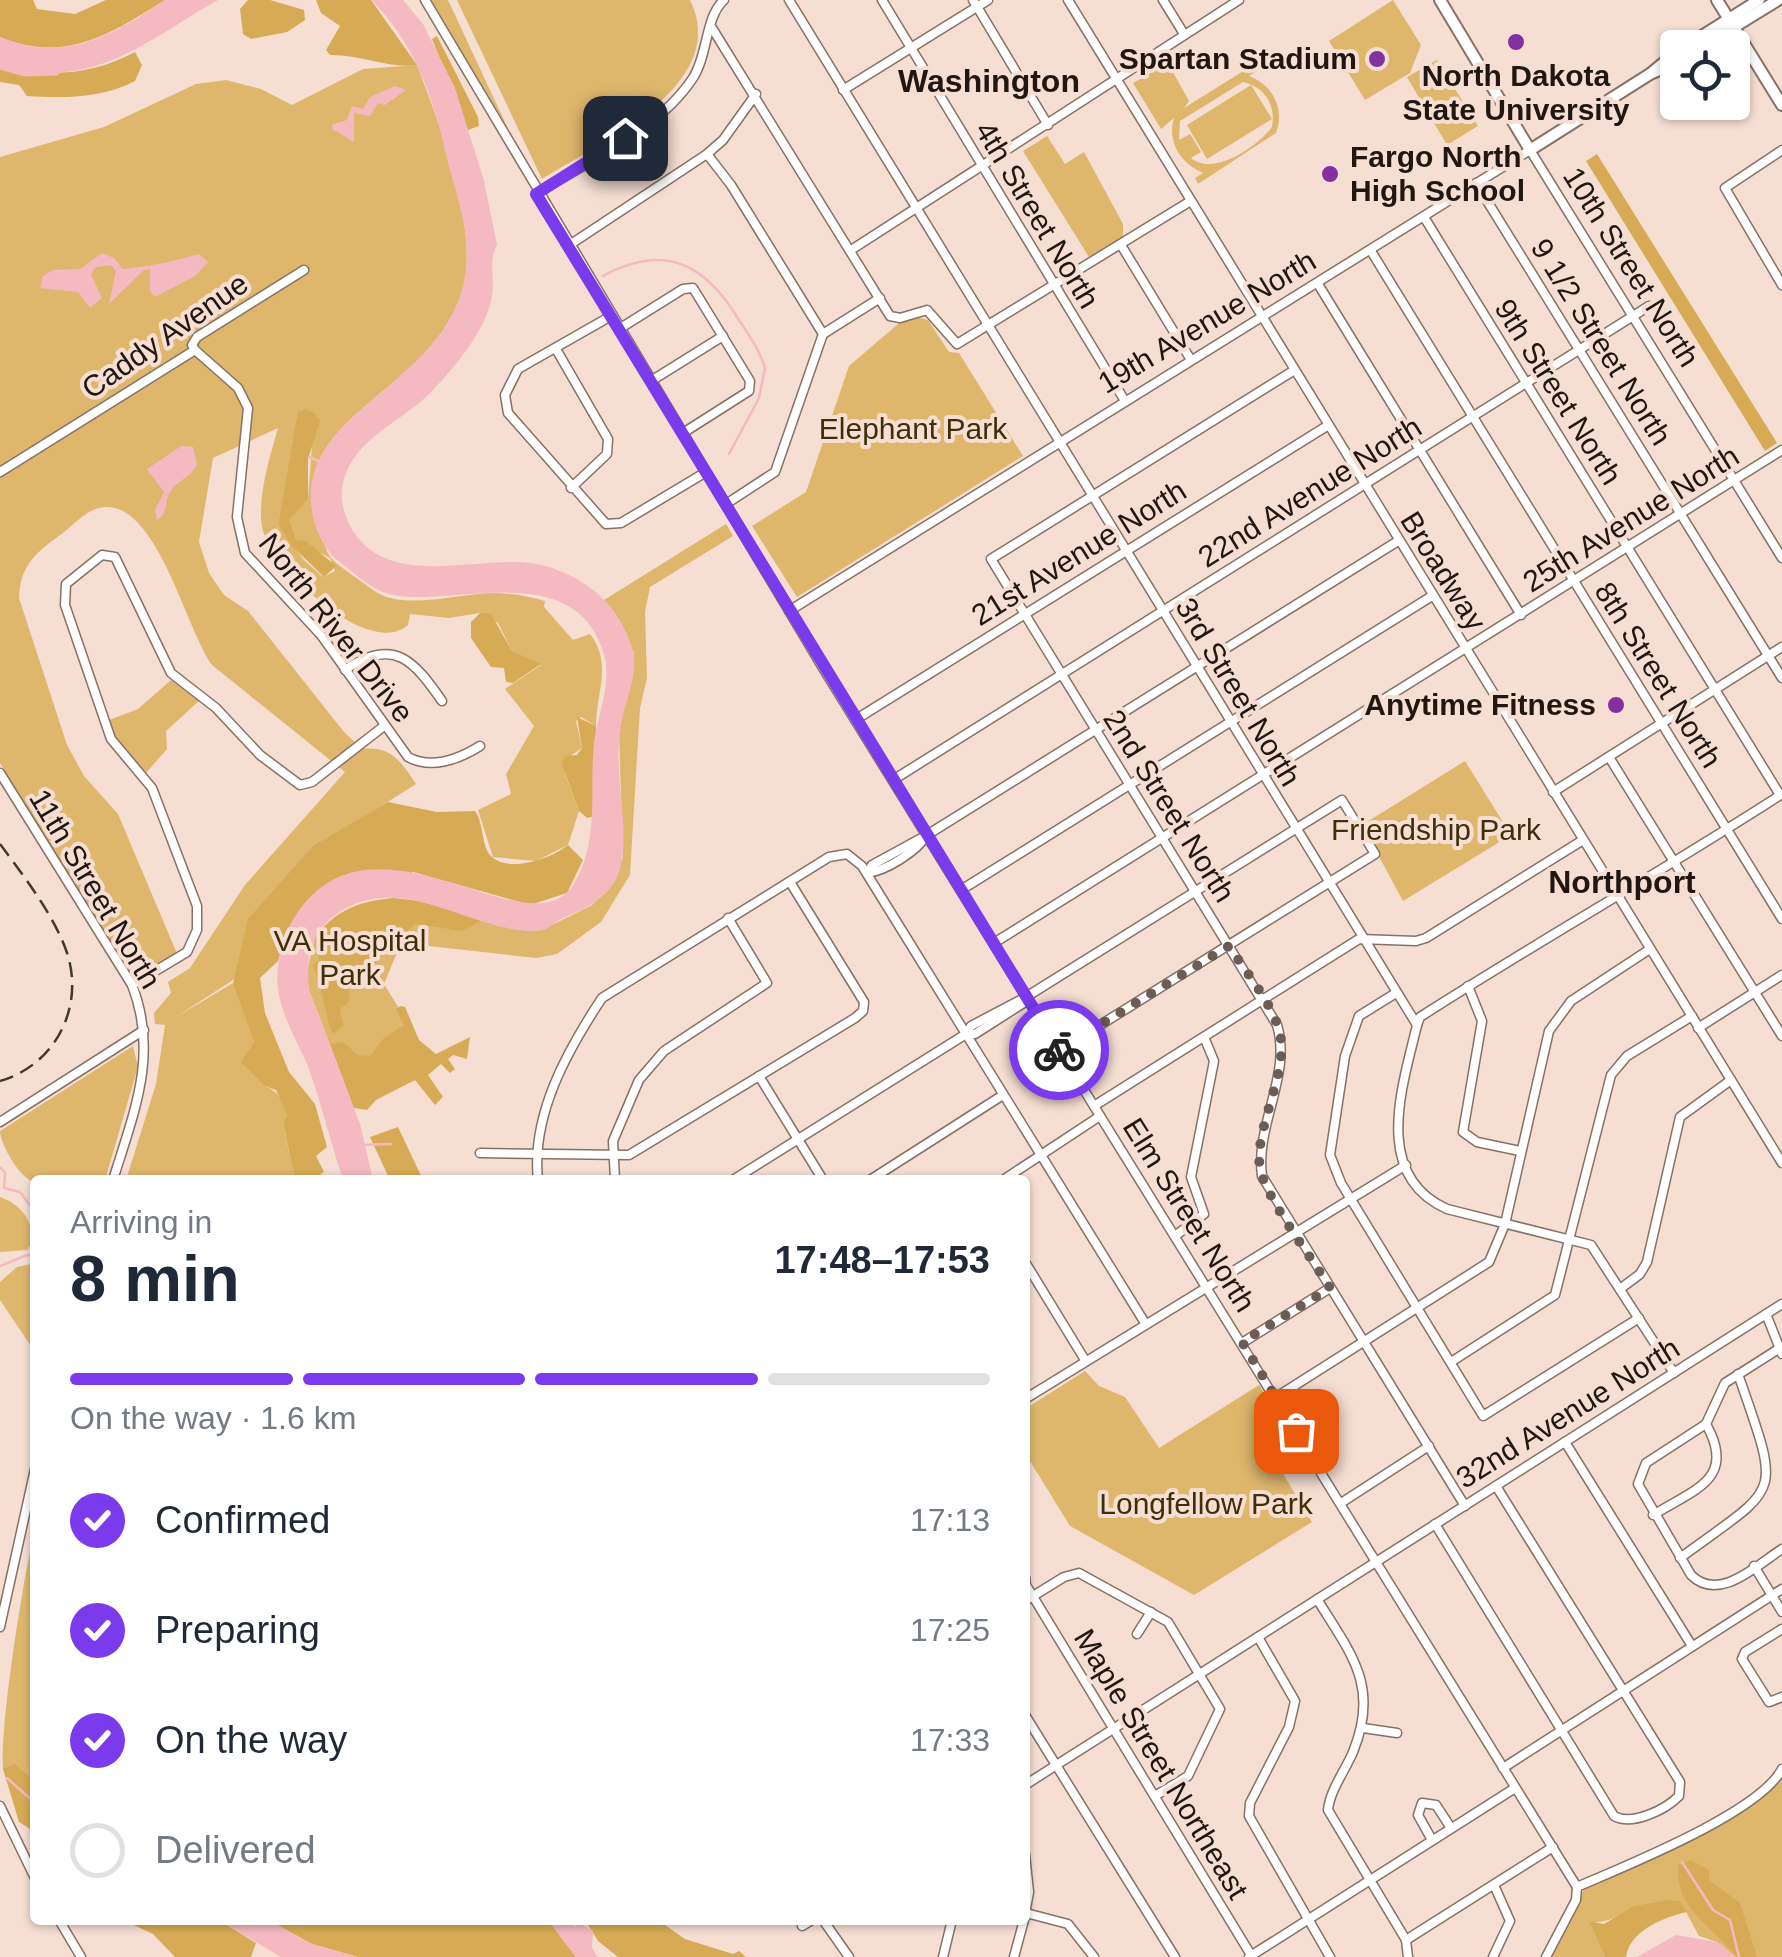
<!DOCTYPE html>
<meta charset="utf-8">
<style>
:root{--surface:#fff;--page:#f2f2f3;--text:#1f2937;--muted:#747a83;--line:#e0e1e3;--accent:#7c3aed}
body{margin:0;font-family:Arial,sans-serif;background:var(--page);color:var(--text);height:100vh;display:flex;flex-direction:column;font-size:38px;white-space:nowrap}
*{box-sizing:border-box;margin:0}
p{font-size:32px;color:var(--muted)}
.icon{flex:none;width:55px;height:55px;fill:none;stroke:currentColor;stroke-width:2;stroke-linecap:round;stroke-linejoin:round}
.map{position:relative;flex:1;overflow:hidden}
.panel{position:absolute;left:30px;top:1175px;width:1000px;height:750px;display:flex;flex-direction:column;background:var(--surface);border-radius:10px;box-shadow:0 2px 8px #0004}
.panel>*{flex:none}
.fabs{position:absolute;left:1660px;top:30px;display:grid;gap:20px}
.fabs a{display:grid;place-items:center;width:90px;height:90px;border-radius:10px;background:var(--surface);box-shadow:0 2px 8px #0004;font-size:50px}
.pin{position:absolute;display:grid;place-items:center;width:85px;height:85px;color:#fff;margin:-42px;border-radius:20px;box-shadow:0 5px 15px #0006}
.courier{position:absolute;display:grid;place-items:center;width:100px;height:100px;margin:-50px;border:8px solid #7c3aed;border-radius:50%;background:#fff;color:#222;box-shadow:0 2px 12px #0007}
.headline em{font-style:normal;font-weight:800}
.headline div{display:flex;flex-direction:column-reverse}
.headline{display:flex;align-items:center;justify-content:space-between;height:170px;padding:0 40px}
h1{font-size:65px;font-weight:800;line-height:75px}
.bar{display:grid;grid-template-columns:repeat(4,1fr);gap:15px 10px;align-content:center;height:120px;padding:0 40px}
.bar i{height:12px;border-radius:8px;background:var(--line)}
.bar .current{background:var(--accent)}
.bar p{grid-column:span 4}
ol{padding:0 40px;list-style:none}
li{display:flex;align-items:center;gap:30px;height:110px}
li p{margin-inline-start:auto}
li .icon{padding:10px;border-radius:50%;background:var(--accent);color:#fff;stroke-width:4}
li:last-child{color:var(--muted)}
li i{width:55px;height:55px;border:5px solid var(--line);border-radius:50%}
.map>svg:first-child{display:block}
</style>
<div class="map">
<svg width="1782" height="1957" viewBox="0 0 1782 1957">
<rect width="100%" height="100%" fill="#f6ded3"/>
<g fill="#deb76d" fill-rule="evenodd">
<path d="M428 0H448L530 176Z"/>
<path d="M457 0H690C732 85 599 143 542 179Z"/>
<path d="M1393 0 1421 45 1410 73 1365 100 1329 41Z"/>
<path d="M1437 60 1478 126 1447 145 1407 77Z"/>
<path d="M1168 63 1189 101 1184 108 1253 65 1257 71 1249 76C1273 85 1285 109 1276 133L1198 184 1195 178 1203 173C1180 163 1167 142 1174 118L1161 129 1133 83ZM1243 82C1265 87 1276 105 1272 127 1257 147 1213 177 1191 158L1201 152 1190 134 1179 140 1180 121Z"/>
<path d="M417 65C439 123 475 216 465 278 447 388 285 414 317 516 321 527 324 551 332 559 342 569 363 582 373 590 402 612 459 593 493 593 511 593 528 596 545 601L544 607 573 640 590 634C613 663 596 693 596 726L581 717 576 721 582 748 569 757 565 774 579 811 568 845 536 861 493 857 478 810 511 794 506 774 534 726 505 689 541 665 512 651 498 623 480 613 449 618 410 614 408 625C368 660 270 566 262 527 257 498 270 456 278 428L213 458 199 542 209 573 224 595 248 611 344 732 362 749C391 746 401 761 416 784L340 832 286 884 233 980 176 1017 233 983 245 1007 265 1086C279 1092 283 1100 287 1115L283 1124 295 1180H126L156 1084 165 1025 155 1024 154 1013 171 993 168 982 190 968 245 885 345 772 212 665C185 628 154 489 96 509 84 513 73 525 64 532 37 552 20 564 19 598L67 745 84 776 118 814 178 956 131 978 0 763V157L104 127 196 84 226 80 261 89 292 105 363 69ZM297 422 312 446 308 499 288 520 296 540 330 558 335 571 323 577 304 560 278 524Z"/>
<path d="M1251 85 1272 119 1207 159 1187 125Z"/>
<path d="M1047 136 1065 164 1084 152 1123 224V237L1089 257 1023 151Z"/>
<path d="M918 317 928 320 949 352 959 353 1023 456 797 597 752 526 806 492 849 366 898 324Z"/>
<path d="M726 524 733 536 650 587 645 612 647 678 640 708 630 875 601 922 557 954 536 958 401 943 384 984 432 1062 354 1108 309 990 307 972 315 937 456 910 498 926 528 930 556 923 592 905 607 889 623 858 619 732 634 653 604 600Z"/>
<path d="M171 680 199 701 166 731 167 749 146 773 120 747 109 720 138 709Z"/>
<path d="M1465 761 1511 835 1403 901 1362 825Z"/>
<path d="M133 1046 138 1067 105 1180C84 1180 52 1185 35 1182 20 1180 0 1143 0 1131Z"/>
<path d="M0 1197C20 1204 29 1217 35 1238L27 1250 0 1252Z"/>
<path d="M31 1264 35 1266V1352L0 1300V1282L17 1267Z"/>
<path d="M1085 1371 1099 1386 1125 1397 1159 1448 1259 1385 1303 1458 1282 1472 1312 1522 1194 1595 1070 1526 1025 1453V1409Z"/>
<path d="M35 1529V1803C26 1793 9 1781 3 1769 0 1724 23 1579 35 1529Z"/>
<path d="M1782 1778V1957H1736L1717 1942 1699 1936 1680 1901C1641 1898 1617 1925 1590 1922L1605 1957H1546L1586 1886 1702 1836Z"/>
</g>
<g fill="#d7ab56">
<path d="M0 0H33L37 9 75 14 106 0H165C111 34 65 64 0 37Z"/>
<path d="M248 0H270L304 10 305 20 287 32 251 39 243 34 240 9Z"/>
<path d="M316 0H371L417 65C388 69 360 54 330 55L326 50 340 26 321 13Z"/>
<path d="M437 36 478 117 479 126 468 130 432 39Z"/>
<path d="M135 52 142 65 135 81C100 99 65 98 27 96L19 85 0 82V66C48 78 92 75 135 52Z"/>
<path d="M1597 154 1777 443 1765 451 1586 161Z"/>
<path d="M306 409 314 413 320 421 308 459V499L289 520 296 540 306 541 336 566 324 577 292 546 278 524 298 412Z"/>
<path d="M480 613 491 614 512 651 541 664 513 683 506 682 504 668 491 667 471 638V622Z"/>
<path d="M577 717 596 726 595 816 587 818 579 811 562 765 565 756 577 755 582 748Z"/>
<path d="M388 802 437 812 475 811C484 823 481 846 491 856 509 874 552 858 568 845L583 860 567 893 530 905 413 872 289 927 278 961 260 978 265 1013 289 1072 315 1104 327 1147 316 1156 324 1172 312 1180H295L283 1123 287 1115 276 1090 265 1086 241 1062 254 1042 233 983 248 919 313 846Z"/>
<path d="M393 898 421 901 482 920 463 931 415 924 350 988 348 1003 340 1009 343 1026 333 1034C323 1013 323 981 312 966L319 960 315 937C336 910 359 901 393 898Z"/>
<path d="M400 1006 405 1007 419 1040 436 1054 470 1037 467 1059 453 1055 448 1059 455 1069 450 1073 441 1064 428 1075 443 1097 435 1105 415 1080 376 1100 367 1110 354 1108 330 1044 343 1042 358 1055 370 1056 384 1038 404 1025 396 1010Z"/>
<path d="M398 1127 423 1180H390L370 1137Z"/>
<path d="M15 1764 35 1782V1832L19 1822 3 1769Z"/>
<path d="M1691 1860 1709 1870V1880L1740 1903 1757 1957H1737C1713 1928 1674 1907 1678 1865Z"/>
<path d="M1669 1900 1680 1901 1687 1912C1665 1917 1630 1930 1626 1957H1605L1589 1921 1604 1924 1634 1906Z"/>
<path d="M123 1920H219L256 1943 251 1957H175L153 1934Z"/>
<path d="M268 1920H548L576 1957H358L312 1944Z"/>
<path d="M585 1920H658L685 1939 733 1954 739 1951 746 1957H618L598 1941Z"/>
</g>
<g fill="#f4b9c1">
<path d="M165 0H218C140 44 97 90 0 66V37C63 64 112 36 165 0Z"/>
<path d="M371 0H403L423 24 455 88 484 181 497 245C488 261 495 278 492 296 487 329 455 367 432 391 406 419 361 435 346 473 339 491 341 507 349 524 385 594 478 553 537 564 566 570 596 587 613 610 621 621 630 638 633 651 639 677 622 707 620 732 614 774 628 819 622 859 617 895 591 906 563 918 554 922 548 931 537 931 470 933 399 867 334 916 310 934 306 961 309 990L360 1124 373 1180H343C331 1143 322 1106 309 1069 299 1044 284 1021 279 995 274 970 281 939 294 918 372 792 532 959 575 882 600 838 589 789 594 742 598 714 612 683 604 654 574 551 440 614 383 592 370 587 357 576 346 567 328 554 319 541 313 517 290 413 442 389 464 281 474 235 455 194 445 150 433 96 412 39 371 0Z"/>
<path d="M395 86 406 90 385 105 378 103 370 116 354 113V142L332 129 333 124 347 120 352 106 363 109 370 97Z"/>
<path d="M102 253 114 258 123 269C150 266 171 262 199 254L208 262 195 276 155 297 150 291V269L144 270 109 304 116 271 111 265 96 267 91 274 102 298 90 308 78 292 40 288 43 276 53 270 80 269Z"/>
<path d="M181 446 193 447 197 464C191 477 181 479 172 489 163 500 170 512 157 520L155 510 164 492 147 469Z"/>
<path d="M219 1920H268L312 1944 358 1957H281Z"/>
<path d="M548 1920H567L576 1928 574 1920 593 1931 592 1947 597 1957H576Z"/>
<path d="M1676 1935 1717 1942 1736 1957H1637Z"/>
</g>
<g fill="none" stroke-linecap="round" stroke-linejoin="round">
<g stroke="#f4b9c1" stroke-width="2.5">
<path d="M603 276C666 242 706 265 739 320 749 335 760 351 765 368L759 398 729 454"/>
<path d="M309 457 321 462"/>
<path d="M363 1145 391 1144"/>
<path d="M0 1167 5 1173 4 1188 20 1192 35 1212"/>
<path d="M0 1266 27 1255 35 1256"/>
<path d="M7 1778 35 1803"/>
<path d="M1682 1862 1713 1910 1730 1920 1739 1957"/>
</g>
<path stroke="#f4b9c1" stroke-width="9" d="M0 65 25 72 56 71"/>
<defs>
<g id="minor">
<path d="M425 0 823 668 1577 1887"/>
<path d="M789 0 1417 1025C1403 1085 1371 1175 1447 1209L1591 1245 1674 1373"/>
<path d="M882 0 1125 401"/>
<path d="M973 0 1048 125"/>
<path d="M1068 0 1782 1163"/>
<path d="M1163 0 1184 34"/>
<path d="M712 28 890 316 900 318 927 310 957 344 1189 202"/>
<path d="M843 90 988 0"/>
<path d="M1782 150 1725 188 1782 285"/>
<path d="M707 154 731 185 823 334"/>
<path d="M1476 183 1782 678"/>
<path d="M536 194C588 161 658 131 693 78 708 55 705 17 724 0"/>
<path d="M1424 217 1780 795"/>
<path d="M1121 245 1191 360"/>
<path d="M568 246 707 154 723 140 756 94"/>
<path d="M851 250 1239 0"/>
<path d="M1371 251 1782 919"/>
<path d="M1318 284 1521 615"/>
<path d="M611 316 518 369 505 395 508 413 606 524 621 523 706 472"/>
<path d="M619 329 683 289 693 288 750 381 749 391 683 433"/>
<path d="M556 349 608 439 607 454 571 488"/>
<path d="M195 350 238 388 248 408 237 517 245 553 321 635 408 757C432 770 459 759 480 746"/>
<path d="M195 350 192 345 197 337 304 270"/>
<path d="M1293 371 991 559 1277 1025C1292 1075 1255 1125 1262 1176L1465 1506"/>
<path d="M651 381 723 336"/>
<path d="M0 472 195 350"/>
<path d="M726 504 775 472 823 334 880 298"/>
<path d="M789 611 1530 150 1782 558"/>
<path d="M345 670C394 636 414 661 442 701"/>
<path d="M855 720 1327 426"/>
<path d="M1609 757 1782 1036"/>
<path d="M0 773 132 985C159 1054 134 1112 113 1180"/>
<path d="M893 780 1649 306"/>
<path d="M1553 792 1782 647"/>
<path d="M867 873 872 865 927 835 1398 541"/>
<path d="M867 873C886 871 917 851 927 835"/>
<path d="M961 890 1432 596"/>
<path d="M994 943 1782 450"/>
<path d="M132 985 187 952 197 930V906L152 788 111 739 65 605 66 584 102 555 115 557 171 673 216 708 260 755 300 785 312 782 384 726"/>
<path d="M1468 986 1482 1021 1463 1132 1477 1142 1520 1151"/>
<path d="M1396 993 1359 1016 1345 1056 1330 1155 1341 1183 1483 1416 1639 1318"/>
<path d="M1417 1025 1420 1017C1540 940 1663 871 1782 794"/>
<path d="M1698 1028 1782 975"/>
<path d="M966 1034 971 1026 1026 997 1342 800 1375 854 1060 1050"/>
<path d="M759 1076 823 1180"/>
<path d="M1094 1106 1359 939 1416 941 1426 938 1583 840"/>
<path d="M0 1122 144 1030"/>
<path d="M480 1153 629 1155 855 1018 863 1011 864 1002 790 882"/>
<path d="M538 1180C531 1115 567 1051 602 998L829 857 847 854 862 866 1145 1323"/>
<path d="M615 1180 613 1141 639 1080 664 1051 767 983 728 918"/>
<path d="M733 1180 966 1034H975L1022 1004 1026 997"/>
<path d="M870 1180 1003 1095"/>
<path d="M1003 1180 1100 1116"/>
<path d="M1175 1236 1204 1214 1191 1177 1214 1061 1204 1037"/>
<path d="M1025 1262 1085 1360"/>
<path d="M1620 1289 1640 1274 1647 1262 1680 1117 1731 1080"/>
<path d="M1766 1314 1782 1354"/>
<path d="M1242 1343 1330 1288"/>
<path d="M1780 1348 1725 1383 1706 1424 1646 1463 1638 1484 1691 1575C1719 1603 1757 1565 1782 1549"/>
<path d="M1451 1362 1555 1295 1611 1075 1627 1056 1692 1016"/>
<path d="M1275 1398 1489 1262 1505 1224 1549 1031 1571 1001 1650 949"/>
<path d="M1025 1399 1406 1165"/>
<path d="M1565 1442 1692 1646"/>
<path d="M1341 1503 1429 1446"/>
<path d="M1653 1515C1695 1489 1737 1479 1706 1424"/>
<path d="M1435 1524 1614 1816C1632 1826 1665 1810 1679 1796L1680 1782 1496 1486"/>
<path d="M1680 1558C1782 1483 1782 1501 1738 1374"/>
<path d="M1754 1566 1782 1612"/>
<path d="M1025 1577 1026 1585 1251 1955"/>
<path d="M1317 1599C1351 1654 1380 1686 1353 1752 1345 1771 1330 1790 1328 1810L1406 1940 1408 1957"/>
<path d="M1025 1601 1064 1577 1079 1573 1168 1622 1220 1709 1188 1776 1155 1796"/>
<path d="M0 1627 35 1469"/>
<path d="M1782 1629 1745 1652 1742 1659 1769 1702 1782 1697"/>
<path d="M1137 1634 1151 1612"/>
<path d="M1258 1637 1295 1701 1289 1727 1250 1803 1249 1816 1330 1957"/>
<path d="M1025 1715 1175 1957"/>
<path d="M1363 1728 1397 1733"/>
<path d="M1503 1768 1782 1589"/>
<path d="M1025 1785 1782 1304"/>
<path d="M0 1806 35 1878"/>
<path d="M1432 1840 1418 1815 1422 1803 1436 1805 1451 1828"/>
<path d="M1025 1854 1029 1892 1025 1914"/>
<path d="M1577 1887C1625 1866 1759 1813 1782 1769"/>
<path d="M1026 1913 1068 1924 1094 1957"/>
<path d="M59 1920 81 1957"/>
<path d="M823 1920 849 1957"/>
<path d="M802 1926 812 1920"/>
<path d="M1406 1940 1553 1847"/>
<path d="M943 1957 952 1920"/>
<path d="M1014 1957 1024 1920"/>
<path d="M1249 1957 1515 1788"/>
<path d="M1493 1957 1510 1921 1494 1885"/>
<path d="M1546 1957 1576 1900 1577 1887"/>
</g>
<g id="major">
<path d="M1440 0 1530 150 1650 74 1678 51"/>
<path d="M1717 0 1782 105"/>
<path d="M1683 48 1759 0"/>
<path d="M1700 48 1778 0"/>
<path d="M1650 74 1678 62"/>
</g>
</defs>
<use href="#minor" stroke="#867167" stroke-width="11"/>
<use href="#major" stroke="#867167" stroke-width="14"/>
<use href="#minor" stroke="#fff" stroke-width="8"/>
<use href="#major" stroke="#fff" stroke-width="10"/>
<path stroke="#423732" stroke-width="2.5" stroke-dasharray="15 8" stroke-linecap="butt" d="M0 844C23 875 53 914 66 950 86 1005 56 1065 0 1081"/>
</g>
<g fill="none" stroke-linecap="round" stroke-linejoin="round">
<path stroke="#6b5d56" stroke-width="10" stroke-dasharray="0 18" d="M1059 1050 1229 946C1246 973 1277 1008 1281 1040 1286 1080 1249 1140 1262 1176 1275 1211 1310 1255 1330 1288L1242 1342 1296 1431"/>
<path stroke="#7c3aed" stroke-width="12" d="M625 138 536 194 1059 1050"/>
</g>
<g fill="#8131a0" stroke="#f6ded3" stroke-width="4">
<circle cx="1516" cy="42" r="10"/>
<circle cx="1377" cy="59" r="10"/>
<circle cx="1330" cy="174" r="10"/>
<circle cx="1616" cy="705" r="10"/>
</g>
<g text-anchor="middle" stroke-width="8" stroke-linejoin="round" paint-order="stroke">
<g font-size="30" font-weight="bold" fill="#201713" stroke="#f6ded3" text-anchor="end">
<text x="1357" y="69">Spartan Stadium</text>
<text x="1516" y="86" text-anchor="middle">North Dakota<tspan x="1516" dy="34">State University</tspan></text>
<text x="1350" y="167" text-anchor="start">Fargo North<tspan x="1350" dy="34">High School</tspan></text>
<text x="1596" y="715">Anytime Fitness</text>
</g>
<g font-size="30" fill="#201713" stroke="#f6ded3">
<text transform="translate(1037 215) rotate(59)" y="10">4th Street North</text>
<text transform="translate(1631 267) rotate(58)" y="10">10th Street North</text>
<text transform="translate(1207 322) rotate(-31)" y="10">19th Avenue North</text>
<text transform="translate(165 336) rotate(-35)" y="10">Caddy Avenue</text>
<text transform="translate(1601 342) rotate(58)" y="10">9 1/2 Street North</text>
<text transform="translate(1558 392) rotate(58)" y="10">9th Street North</text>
<text transform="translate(1310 492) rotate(-32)" y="10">22nd Avenue North</text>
<text transform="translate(1631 519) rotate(-32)" y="10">25th Avenue North</text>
<text transform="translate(1079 553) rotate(-32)" y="10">21st Avenue North</text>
<text transform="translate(1443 571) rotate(58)" y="10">Broadway</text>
<text transform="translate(336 628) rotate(52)" y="10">North River Drive</text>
<text transform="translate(1658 675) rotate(58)" y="10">8th Street North</text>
<text transform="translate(1238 692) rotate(59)" y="10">3rd Street North</text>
<text transform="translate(1169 806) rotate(58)" y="10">2nd Street North</text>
<text transform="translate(95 889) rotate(59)" y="10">11th Street North</text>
<text transform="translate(1189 1215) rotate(58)" y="10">Elm Street North</text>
<text transform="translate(1568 1413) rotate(-32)" y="10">32nd Avenue North</text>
<text transform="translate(1161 1764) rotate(59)" y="10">Maple Street Northeast</text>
</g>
<g font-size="30" fill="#402e08" stroke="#f6ded3">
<text x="913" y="439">Elephant Park</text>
<text x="1436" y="840">Friendship Park</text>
<text x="350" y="951">VA Hospital<tspan x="350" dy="34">Park</tspan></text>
<text x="1206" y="1514">Longfellow Park</text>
</g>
<g font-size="32" font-weight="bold" fill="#201713" stroke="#f6ded3">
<text x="989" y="92">Washington</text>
<text x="1622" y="893">Northport</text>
</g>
</g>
</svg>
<div class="fabs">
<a><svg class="icon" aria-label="locate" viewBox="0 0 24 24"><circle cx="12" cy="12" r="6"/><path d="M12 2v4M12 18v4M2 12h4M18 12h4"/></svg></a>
</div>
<div class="pin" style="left:1296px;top:1431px;background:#ea580c"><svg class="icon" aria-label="bag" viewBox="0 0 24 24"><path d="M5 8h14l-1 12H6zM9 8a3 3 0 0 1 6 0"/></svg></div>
<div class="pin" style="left:625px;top:138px;background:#1f2937"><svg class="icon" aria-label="home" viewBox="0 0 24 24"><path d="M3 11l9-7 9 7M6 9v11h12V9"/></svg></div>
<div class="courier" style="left:1059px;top:1050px"><svg class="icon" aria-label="bike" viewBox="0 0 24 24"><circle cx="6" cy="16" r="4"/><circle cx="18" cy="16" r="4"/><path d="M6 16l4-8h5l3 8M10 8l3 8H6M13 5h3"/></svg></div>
<section class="panel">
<div class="headline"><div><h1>8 min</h1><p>Arriving in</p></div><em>17:48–17:53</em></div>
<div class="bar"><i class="current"></i><i class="current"></i><i class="current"></i><i></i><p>On the way · 1.6 km</p></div>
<ol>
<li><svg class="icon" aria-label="check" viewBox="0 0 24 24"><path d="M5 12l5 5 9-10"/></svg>Confirmed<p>17:13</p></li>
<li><svg class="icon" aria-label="check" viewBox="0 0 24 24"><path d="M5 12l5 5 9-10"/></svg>Preparing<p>17:25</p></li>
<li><svg class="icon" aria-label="check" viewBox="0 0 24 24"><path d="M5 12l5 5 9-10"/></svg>On the way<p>17:33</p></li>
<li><i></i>Delivered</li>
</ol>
</section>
</div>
